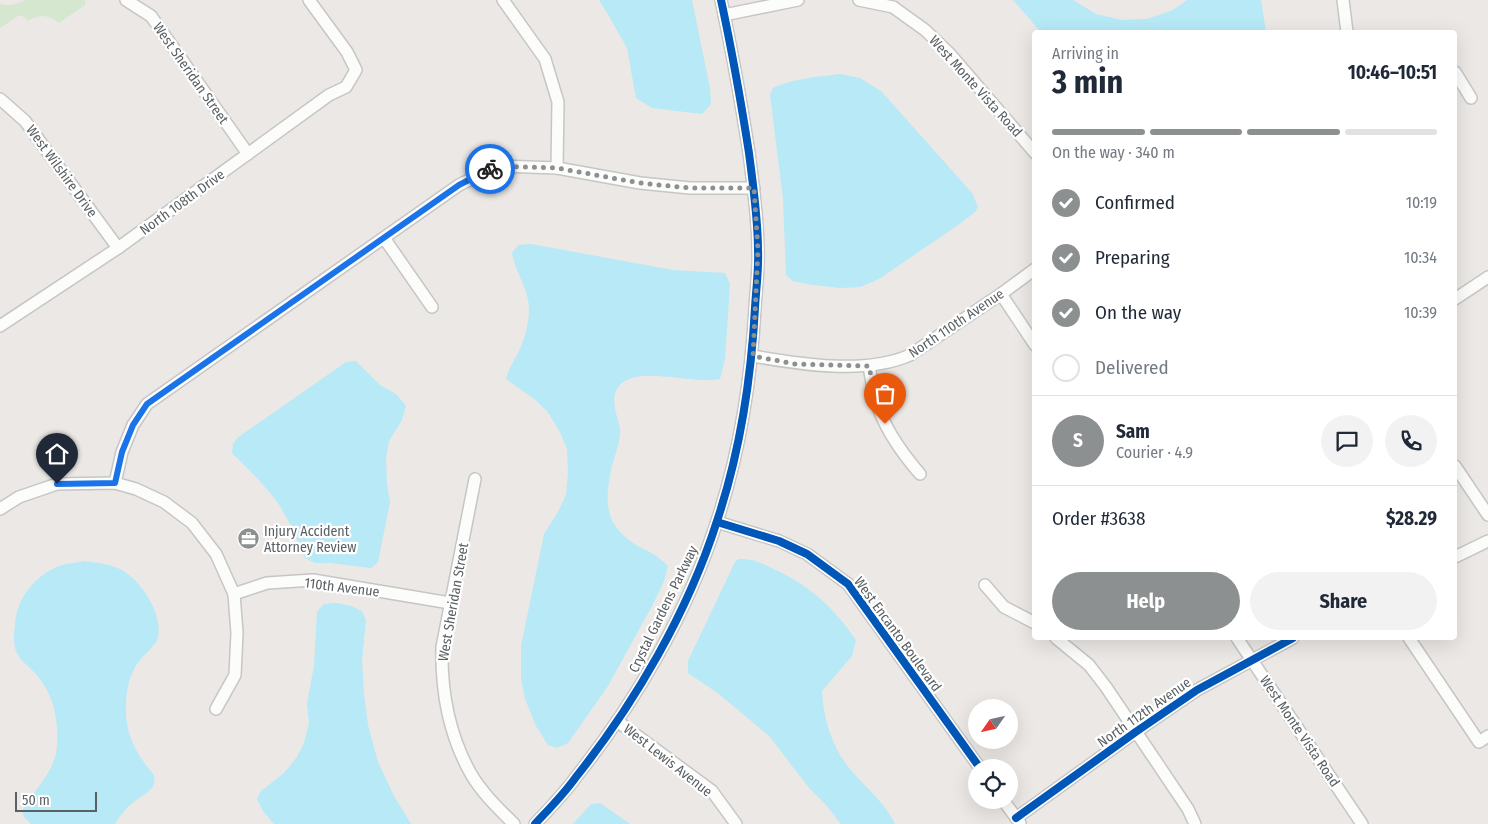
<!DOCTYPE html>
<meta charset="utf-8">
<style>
:root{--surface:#fff;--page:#f2f2f3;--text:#1f2937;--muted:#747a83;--line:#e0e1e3;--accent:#8d9090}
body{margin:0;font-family:"Fira Sans Condensed",sans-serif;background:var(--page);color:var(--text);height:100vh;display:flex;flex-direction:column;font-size:19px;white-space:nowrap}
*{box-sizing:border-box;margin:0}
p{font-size:16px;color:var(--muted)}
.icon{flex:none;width:28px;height:28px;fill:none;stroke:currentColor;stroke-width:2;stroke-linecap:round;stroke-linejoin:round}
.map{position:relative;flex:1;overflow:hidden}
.side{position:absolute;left:1032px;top:30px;width:425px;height:610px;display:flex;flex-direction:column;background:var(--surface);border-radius:5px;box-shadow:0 5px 20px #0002}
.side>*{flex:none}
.needle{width:32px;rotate:236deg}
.buttons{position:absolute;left:968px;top:699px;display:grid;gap:10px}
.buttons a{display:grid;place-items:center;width:50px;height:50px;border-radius:50%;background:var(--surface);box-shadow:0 5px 20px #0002;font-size:25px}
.scale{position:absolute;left:15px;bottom:12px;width:82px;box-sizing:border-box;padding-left:5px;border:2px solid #5a6063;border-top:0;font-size:14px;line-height:18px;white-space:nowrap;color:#5a6063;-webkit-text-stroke:4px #fff;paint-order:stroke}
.pin{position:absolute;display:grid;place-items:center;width:42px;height:42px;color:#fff;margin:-51px -21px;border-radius:50% 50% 50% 0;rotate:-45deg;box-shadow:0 0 5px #0007}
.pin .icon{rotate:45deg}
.courier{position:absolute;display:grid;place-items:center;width:50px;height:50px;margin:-25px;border:4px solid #1a73e8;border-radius:50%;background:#fff;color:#222;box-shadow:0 1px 6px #0007}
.headline em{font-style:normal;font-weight:700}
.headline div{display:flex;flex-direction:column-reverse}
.headline{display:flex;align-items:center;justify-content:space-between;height:85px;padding:0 20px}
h1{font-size:32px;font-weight:700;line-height:38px}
.bar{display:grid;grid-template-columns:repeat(4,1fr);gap:8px 5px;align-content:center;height:60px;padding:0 20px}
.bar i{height:6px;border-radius:4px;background:var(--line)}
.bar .current{background:var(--accent)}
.bar p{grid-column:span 4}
.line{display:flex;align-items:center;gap:12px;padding:0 20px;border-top:1px solid var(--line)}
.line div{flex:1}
.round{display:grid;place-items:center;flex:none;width:52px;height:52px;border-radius:26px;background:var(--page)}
ol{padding:0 20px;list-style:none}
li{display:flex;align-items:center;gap:15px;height:55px}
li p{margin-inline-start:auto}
li .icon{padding:5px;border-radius:50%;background:var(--accent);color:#fff;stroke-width:4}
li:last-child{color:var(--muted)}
li i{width:28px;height:28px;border:2px solid var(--line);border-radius:50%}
.primary-button{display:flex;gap:10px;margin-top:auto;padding:10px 20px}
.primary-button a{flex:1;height:58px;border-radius:30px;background:var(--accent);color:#fff;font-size:20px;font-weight:700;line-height:58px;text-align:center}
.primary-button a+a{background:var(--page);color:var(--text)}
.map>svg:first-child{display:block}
</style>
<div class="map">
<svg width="1488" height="824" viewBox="0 0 1488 824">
<rect width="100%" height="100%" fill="#ebe8e5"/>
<path fill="#d6e7cf" d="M25 0H85V5L59 23C48 15 40 13 28 21L23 16H18L0 28V4C10 6 16 5 25 0Z"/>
<g fill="#b7e9f7">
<path d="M599 0H692L710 88 711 104 702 114 652 108 636 98 627 48 609 16Z"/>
<path d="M1013 0H1073L1096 14 1122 20 1147 19 1173 10 1187 0H1261L1266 32H1041Z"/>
<path d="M840 74 860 78 881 91 972 193 978 207 975 212 958 225 879 279 860 287 839 288 807 284 793 281 786 275 783 199 770 95 773 88C794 78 818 77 840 74Z"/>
<path d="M531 244 673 270 725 273 730 284 725 359 720 379C692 385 639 365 620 385 608 397 618 416 620 429 621 443 614 456 611 470 605 502 604 523 633 543 640 548 647 550 653 554 659 557 663 562 668 566L664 581 652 606 608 686 568 743 557 748 548 745 536 726 525 699 521 678V646L544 534 558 512 566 495 568 473 567 449 560 432 547 411 533 398 506 379C509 368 514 361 519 351 525 339 529 322 529 309 529 289 515 272 512 253L518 245Z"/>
<path d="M356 361 380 385 396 394 406 406 402 420 389 441 386 458 387 484 390 502 378 562 371 568 330 563H315L305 558C296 538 288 517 275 499 262 482 247 468 232 453L233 444 237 438 346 362Z"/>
<path d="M739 559C752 558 764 564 776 570 811 587 834 608 856 640L852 656 822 691C823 716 831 744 846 764 863 786 882 798 895 824H841L827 806 810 789 769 736 719 694 688 673V661L735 562Z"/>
<path d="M84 561C98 563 113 564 125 572 143 584 165 617 157 640 154 647 144 654 140 660 128 674 125 697 126 715 127 732 133 747 143 761 146 766 152 771 154 776 155 778 155 781 154 783 152 792 141 796 135 801 127 807 120 815 115 824H31L24 817 22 811C34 789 56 772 57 745 59 719 53 693 36 674 29 666 20 661 16 651 13 643 14 632 15 624 17 597 36 574 62 565 69 563 77 563 84 561Z"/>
<path d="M337 603 351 606 362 611 366 620 362 660 364 694 368 725 378 762 394 796 411 824H274L263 811 257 799 260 792 284 773 297 757 304 743 309 723 307 703 314 666 317 612 324 604Z"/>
<path d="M600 803 630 824H573L591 804Z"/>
</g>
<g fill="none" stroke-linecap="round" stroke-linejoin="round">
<defs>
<g id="minor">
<path d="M126 0 151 16 248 154"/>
<path d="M503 0 545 59 558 102 557 168"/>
<path d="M859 0 893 7 925 30 950 54 1035 153"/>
<path d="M1343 0 1347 32"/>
<path d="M724 15 798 0"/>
<path d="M1455 72 1471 98"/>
<path d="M0 99 25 121 118 248"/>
<path d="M384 238 432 307"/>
<path d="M1001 294 1035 345"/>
<path d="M1455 299 1488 277"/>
<path d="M0 326 118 248 329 95 346 87 356 70 347 52 309 0"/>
<path d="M753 356C799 364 866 375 910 355L1001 294 1035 269"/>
<path d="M869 366C871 378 873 389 876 401 884 428 901 452 920 474"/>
<path d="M1455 466 1488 515"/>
<path d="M475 479 442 647C441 691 449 735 471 774 482 793 499 809 514 824"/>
<path d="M115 483 122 452 133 425 147 404 459 185 498 166 557 168 640 183 690 188H754"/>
<path d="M0 509 19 497 57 484 115 483 136 489 164 502 192 523 216 554 234 594 237 633 235 675 216 709"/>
<path d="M717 522 779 541 807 554 848 584 980 768"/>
<path d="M1455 557 1488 541"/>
<path d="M985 585 1004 607 1035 623"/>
<path d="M234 594 267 583 313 580 450 603"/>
<path d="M1056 638 1089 665 1106 687 1188 809 1195 824"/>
<path d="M1237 638 1362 824"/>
<path d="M1409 638 1479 742 1488 736"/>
<path d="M617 721 712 791 736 824"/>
<path d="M1003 800 1020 823"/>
<path d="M1016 818 1137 731 1197 690 1293 638"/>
<path d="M535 824C549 809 564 794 576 777 635 703 688 612 717 521 740 452 751 380 755 308 756 289 759 269 758 250 758 218 753 185 749 153 741 102 732 51 721 0"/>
</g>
</defs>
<use href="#minor" stroke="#c6c6c6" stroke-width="14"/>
<use href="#minor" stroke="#fcfcfb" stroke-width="11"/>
<defs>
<g id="cycleway">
<path d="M717 522 779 541 807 554 848 584 980 768"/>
<path d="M1016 818 1137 731 1197 690 1293 638"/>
<path d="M535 824C549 809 564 794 576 777 635 703 688 612 717 521 740 452 751 380 755 308 756 289 759 269 758 250 758 218 753 185 749 153 741 102 732 51 721 0"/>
</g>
</defs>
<use href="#cycleway" stroke="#fff" stroke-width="11"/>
<use href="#cycleway" stroke="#0057b8" stroke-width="8"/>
</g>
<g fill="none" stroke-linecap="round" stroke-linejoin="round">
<path stroke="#8d9090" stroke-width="5" stroke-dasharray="0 9" d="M490 169 498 166 557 168 640 183 690 188H754L758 250 753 356 795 364 869 366 876 401 885 424"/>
<path stroke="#1a73e8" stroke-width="6" d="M57 484 115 483 122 452 133 425 147 404 459 185 490 169"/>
</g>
<defs>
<symbol id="office-disc" viewBox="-11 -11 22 22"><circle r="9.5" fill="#8d9090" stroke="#fff"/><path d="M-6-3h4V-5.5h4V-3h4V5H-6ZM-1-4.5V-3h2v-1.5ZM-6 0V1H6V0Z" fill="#fff"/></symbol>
</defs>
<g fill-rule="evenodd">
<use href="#office-disc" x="236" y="526" width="25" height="25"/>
</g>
<g text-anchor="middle" stroke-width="4.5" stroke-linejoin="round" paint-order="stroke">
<g font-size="14" fill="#5a6063" stroke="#fff">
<text transform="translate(191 73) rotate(55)" y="5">West Sheridan Street</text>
<text transform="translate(976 86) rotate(48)" y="5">West Monte Vista Road</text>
<text transform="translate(62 171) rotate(54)" y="5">West Wilshire Drive</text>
<text transform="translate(182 202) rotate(-36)" y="5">North 108th Drive</text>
<text transform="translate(956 323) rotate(-34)" y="5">North 110th Avenue</text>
<text transform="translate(342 587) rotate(7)" y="5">110th Avenue</text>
<text transform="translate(453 602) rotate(-80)" y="5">West Sheridan Street</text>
<text transform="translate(663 609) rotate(-64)" y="5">Crystal Gardens Parkway</text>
<text transform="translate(898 634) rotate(54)" y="5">West Encanto Boulevard</text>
<text transform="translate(1144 712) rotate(-35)" y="5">North 112th Avenue</text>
<text transform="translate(1300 731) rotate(56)" y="5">West Monte Vista Road</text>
<text transform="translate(668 760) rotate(38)" y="5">West Lewis Avenue</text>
</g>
<g font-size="14" fill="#5a6063" stroke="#fff" text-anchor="start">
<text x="264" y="536">Injury Accident<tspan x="264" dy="16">Attorney Review</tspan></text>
</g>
</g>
</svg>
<div class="buttons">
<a><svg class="needle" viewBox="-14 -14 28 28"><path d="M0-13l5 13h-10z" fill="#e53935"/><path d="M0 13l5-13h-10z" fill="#747a83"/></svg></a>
<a><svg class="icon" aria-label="locate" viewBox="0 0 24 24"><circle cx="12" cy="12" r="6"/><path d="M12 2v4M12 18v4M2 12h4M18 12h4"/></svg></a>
</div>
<div class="scale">50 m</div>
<div class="pin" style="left:885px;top:424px;background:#ea580c"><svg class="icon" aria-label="bag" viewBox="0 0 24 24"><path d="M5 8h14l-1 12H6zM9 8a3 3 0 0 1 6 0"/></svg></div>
<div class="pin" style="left:57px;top:484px;background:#1f2937"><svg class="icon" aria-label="home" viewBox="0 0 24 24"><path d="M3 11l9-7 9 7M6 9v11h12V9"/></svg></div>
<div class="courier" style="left:490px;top:169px"><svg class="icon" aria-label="bike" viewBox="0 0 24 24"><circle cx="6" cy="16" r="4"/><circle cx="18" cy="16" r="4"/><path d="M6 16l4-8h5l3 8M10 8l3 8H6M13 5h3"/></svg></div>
<section class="side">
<div class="headline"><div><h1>3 min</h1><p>Arriving in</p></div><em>10:46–10:51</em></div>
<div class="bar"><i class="current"></i><i class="current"></i><i class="current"></i><i></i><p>On the way · 340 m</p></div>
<ol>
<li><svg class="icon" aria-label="check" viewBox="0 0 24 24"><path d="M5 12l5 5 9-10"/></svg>Confirmed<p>10:19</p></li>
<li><svg class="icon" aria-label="check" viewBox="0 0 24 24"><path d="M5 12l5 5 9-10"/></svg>Preparing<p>10:34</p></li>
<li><svg class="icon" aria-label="check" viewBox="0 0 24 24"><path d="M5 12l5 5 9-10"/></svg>On the way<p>10:39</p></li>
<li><i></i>Delivered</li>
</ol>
<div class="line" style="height:90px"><b class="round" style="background:var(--accent);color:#fff">S</b><div><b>Sam</b><p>Courier · 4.9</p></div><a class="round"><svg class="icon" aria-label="chat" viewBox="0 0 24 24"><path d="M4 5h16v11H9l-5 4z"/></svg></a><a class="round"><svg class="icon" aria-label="phone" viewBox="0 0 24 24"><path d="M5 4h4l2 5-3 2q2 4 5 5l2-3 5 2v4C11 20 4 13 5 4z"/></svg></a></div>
<div class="line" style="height:65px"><div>Order #3638</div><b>$28.29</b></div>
<div class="primary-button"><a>Help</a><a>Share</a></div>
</section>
</div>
